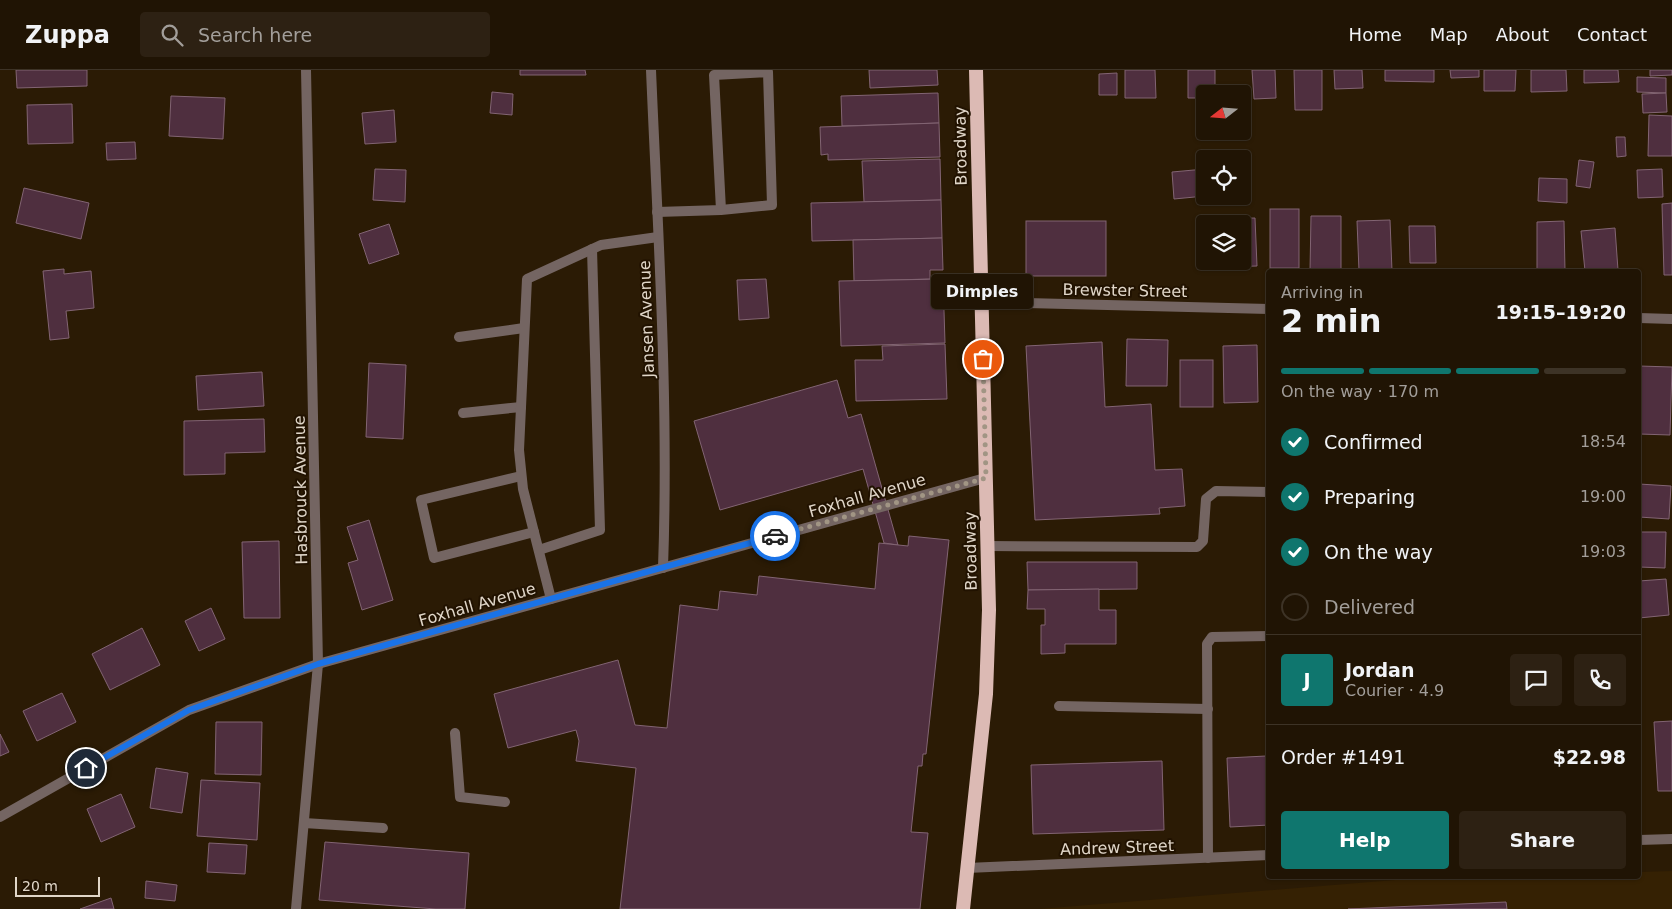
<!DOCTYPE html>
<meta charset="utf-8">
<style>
:root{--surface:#201404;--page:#2d2113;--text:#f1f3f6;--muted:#a29e9a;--line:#3d3326;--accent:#0f766e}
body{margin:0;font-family:"DejaVu Sans",sans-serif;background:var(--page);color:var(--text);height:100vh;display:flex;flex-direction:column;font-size:19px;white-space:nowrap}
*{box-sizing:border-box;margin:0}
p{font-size:16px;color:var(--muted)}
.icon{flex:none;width:28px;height:28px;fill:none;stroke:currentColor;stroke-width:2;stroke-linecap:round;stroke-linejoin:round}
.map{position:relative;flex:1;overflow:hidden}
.side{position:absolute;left:1266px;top:199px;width:375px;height:610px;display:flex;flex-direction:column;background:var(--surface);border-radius:5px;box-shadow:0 1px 4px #0004,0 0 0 1px var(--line)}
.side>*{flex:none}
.needle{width:32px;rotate:253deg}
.fabs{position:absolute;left:1196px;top:15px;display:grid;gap:10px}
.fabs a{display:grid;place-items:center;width:55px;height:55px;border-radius:5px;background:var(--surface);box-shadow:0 1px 4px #0004,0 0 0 1px var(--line);font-size:25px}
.scale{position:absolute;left:15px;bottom:12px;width:85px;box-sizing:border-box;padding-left:5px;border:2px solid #e0d6c8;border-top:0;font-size:14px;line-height:18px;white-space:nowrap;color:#e0d6c8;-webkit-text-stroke:4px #211200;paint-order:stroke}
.pin{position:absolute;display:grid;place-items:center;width:42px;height:42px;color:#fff;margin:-21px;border:2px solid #fff;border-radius:50%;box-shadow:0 1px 5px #0007}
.courier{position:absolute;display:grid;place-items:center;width:50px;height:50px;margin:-25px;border:4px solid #1a73e8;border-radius:50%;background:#fff;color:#222;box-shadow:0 1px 6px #0007}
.bubble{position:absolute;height:35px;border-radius:5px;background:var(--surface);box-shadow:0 1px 4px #0004,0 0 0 1px var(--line);font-size:16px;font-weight:600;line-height:35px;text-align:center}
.headline em{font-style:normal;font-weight:600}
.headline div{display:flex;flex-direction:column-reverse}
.headline{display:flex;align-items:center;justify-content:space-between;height:85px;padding:0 15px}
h1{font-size:32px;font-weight:600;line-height:38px}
.bar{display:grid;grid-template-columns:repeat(4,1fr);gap:8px 5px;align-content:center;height:60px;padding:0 15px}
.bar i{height:6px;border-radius:4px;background:var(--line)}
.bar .current{background:var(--accent)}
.bar p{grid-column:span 4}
.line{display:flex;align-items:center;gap:12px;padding:0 15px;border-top:1px solid var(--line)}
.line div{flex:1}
.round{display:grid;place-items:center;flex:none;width:52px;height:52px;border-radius:5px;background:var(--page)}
ol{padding:0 15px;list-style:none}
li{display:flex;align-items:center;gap:15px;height:55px}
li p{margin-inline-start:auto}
li .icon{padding:5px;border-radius:50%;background:var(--accent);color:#fff;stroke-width:4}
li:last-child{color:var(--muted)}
li i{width:28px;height:28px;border:2px solid var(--line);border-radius:50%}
.cta{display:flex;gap:10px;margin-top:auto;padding:10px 15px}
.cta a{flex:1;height:58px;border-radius:5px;background:var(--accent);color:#fff;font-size:20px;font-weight:600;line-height:58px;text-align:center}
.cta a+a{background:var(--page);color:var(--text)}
header{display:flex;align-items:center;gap:30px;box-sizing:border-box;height:70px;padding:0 25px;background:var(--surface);border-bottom:1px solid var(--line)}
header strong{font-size:24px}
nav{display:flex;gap:28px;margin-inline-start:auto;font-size:18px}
.search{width:350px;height:45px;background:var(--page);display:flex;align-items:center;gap:12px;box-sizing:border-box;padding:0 18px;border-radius:5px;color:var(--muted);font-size:19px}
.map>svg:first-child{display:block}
</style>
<header>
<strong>Zuppa</strong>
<div class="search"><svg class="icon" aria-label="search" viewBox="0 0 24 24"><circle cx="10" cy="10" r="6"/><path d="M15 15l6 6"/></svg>Search here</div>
<nav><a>Home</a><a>Map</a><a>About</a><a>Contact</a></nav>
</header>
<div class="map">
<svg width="1672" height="839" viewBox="0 0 1672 839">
<rect width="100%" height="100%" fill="#2b1b05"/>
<path fill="#352103" d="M1672 801V839H1039L1407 809 1494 806H1639V802Z"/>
<g fill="#4f2f3f" stroke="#826473">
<path d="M16 0H87V16L17 18Z"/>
<path d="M520 0H585L586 5H520Z"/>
<path d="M869 0H937L938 15 870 18Z"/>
<path d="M1125 0H1155L1156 28H1125Z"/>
<path d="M1188 0H1215V24H1205V28H1188Z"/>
<path d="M1252 0H1275L1276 28 1254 29Z"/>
<path d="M1294 0H1322V40H1295Z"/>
<path d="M1334 0H1362L1363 18 1335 19Z"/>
<path d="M1385 0H1434V12L1385 11Z"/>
<path d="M1450 0H1479V7L1451 8Z"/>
<path d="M1484 0H1516L1515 21H1484Z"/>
<path d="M1531 0H1566L1567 21 1531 22Z"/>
<path d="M1584 0H1618L1619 12 1584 13Z"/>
<path d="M1650 0H1672V5L1650 6Z"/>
<path d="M1117 3V25H1099V4Z"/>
<path d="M1637 7 1666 8V23L1637 22Z"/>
<path d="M492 22 513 24 512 45 490 43Z"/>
<path d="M938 23 939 53 842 56 841 26Z"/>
<path d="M1666 23 1667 42 1643 43 1642 24Z"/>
<path d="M171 26 225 28 223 69 169 66Z"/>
<path d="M72 34 73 73 28 74 27 35Z"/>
<path d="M394 40 396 72 365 74 362 43Z"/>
<path d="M1649 45 1672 46V86H1648Z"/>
<path d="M939 53 940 87 828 90V84L821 85 820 57Z"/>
<path d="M1616 67H1625L1626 86 1617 87Z"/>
<path d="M135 72 136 89 107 90 106 73Z"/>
<path d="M940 89 941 130 864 132 862 91Z"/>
<path d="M1579 90 1594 92 1590 118 1576 116Z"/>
<path d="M375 99 406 100 405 132 373 130Z"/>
<path d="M1205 99V126L1174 129 1172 102Z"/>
<path d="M1662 99 1663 127 1638 128 1637 100Z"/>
<path d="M1539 108 1567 109V133L1538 131Z"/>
<path d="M24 118 89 133 81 169 16 153Z"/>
<path d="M941 130 942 168 812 171 811 133Z"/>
<path d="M1672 133V205H1664L1662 134Z"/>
<rect x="1270" y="139" width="29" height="59"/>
<path d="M1311 146H1341V201H1310Z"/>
<path d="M1255 148 1257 196 1223 197V191H1242V154H1221V149Z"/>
<path d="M1390 150 1392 201H1359L1357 151Z"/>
<rect x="1026" y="151" width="80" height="55"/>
<path d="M1564 151 1565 201H1537V152Z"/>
<path d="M389 154 399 184 369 194 359 164Z"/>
<path d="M1409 156H1435L1436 193H1410Z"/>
<path d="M1615 158 1618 200 1585 201 1581 161Z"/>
<path d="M942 168 943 200H930V209L854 211 853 170Z"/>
<path d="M64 199V204L91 201 94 238 66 241 69 268 50 270 43 201Z"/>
<path d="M766 209 769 248 739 250 737 210Z"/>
<path d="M943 209 945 273 841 276 839 211Z"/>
<path d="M1127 269 1168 270 1167 316H1126Z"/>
<path d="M1102 272 1105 337 1151 334 1155 400 1182 399 1185 436 1159 438 1160 444 1035 450 1026 276Z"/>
<path d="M945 274 947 329 856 331 855 290H883L882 276Z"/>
<path d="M1257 275 1258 332 1224 333 1223 276Z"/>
<rect x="1180" y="290" width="33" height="47"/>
<path d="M369 293 406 295 403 369 366 367Z"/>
<path d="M1639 296 1672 297 1670 365 1639 364Z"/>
<path d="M262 302 264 336 198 340 196 306Z"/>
<path d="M837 310 848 348 861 344 898 475 884 473 863 399 720 440 694 351Z"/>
<path d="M264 349 265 382 225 383V404L184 405V351Z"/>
<path d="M1639 414 1671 416 1669 449 1639 447Z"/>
<path d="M369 450 393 530 362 540 348 493 358 490 347 457Z"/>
<path d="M1639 462H1666L1665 498 1639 497Z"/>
<path d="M909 466 949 470 926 684H923L922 696H918L911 762 928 763 920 839H620L636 698 576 691 579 671 576 660 508 678 494 624 618 590 635 655 667 658 680 535 718 540 720 521 757 525 759 506 875 519 879 473 908 476Z"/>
<path d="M279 471 280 548H244L242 472Z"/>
<path d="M1027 492H1137V519L1028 520Z"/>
<path d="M1666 509 1669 545 1639 548V511Z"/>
<path d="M1099 519V540H1116V574H1065V583L1041 584V555H1045V539H1027L1028 520Z"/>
<path d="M211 538 225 569 199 581 185 551Z"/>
<path d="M142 558 160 595 110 620 92 584Z"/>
<path d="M62 623 76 652 37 671 23 641Z"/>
<path d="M1672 651V721H1658L1654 652Z"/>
<path d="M216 652H262L261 705 215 704Z"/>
<path d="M0 664 9 682 0 686Z"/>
<path d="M1266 686 1269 755 1230 757 1227 688Z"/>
<path d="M1162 691 1164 760 1033 764 1031 695Z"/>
<path d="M156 698 188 703 182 743 150 738Z"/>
<path d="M201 710 260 713 257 770 197 766Z"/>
<path d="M121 724 135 757 101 772 87 739Z"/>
<path d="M325 772 469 783 465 839H436L319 830Z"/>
<path d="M209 773 247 775 245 804 207 802Z"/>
<path d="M146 811 177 815 175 831 145 828Z"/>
<path d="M111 828 114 839H80Z"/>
<path d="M1506 832 1507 839H1348Z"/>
</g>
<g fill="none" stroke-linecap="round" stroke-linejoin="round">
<g stroke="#746562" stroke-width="10">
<path d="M657 142 721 140 772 135 768 2 714 5 721 140"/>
<path d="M459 267 524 258"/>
<path d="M463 343 521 337"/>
<path d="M521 406 421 430 434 488 534 462"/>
<path d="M988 476 1197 477 1203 471 1206 429 1216 421 1269 422"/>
<path d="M539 480 600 460 592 179"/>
<path d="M551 529 523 419 519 380 527 209 601 175 658 167"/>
<path d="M1059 636 1208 639"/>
<path d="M455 663 460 727 505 732"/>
<path d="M304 753 383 758"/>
<path d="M1208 788 1207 574 1212 567 1269 566"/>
</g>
<g stroke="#746562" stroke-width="10">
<path d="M651 0C658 166 669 332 663 498"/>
<path d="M981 232 1269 239"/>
<path d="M1639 248 1672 249"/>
<path d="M1639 770 1672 769"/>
<path d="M967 798 1269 785"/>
</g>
<g stroke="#746562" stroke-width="10">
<path d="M0 747 189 640 318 594 985 408"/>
<path d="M296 839 318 594 306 0"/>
</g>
<path stroke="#dcbab4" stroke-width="14" d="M963 839 986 624 989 540 976 0"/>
</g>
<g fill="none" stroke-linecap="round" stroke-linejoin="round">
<path stroke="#a19584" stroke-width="5" stroke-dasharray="0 9" d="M775 466 986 408 983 289"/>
<path stroke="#1a73e8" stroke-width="6" d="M86 698 189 640 318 594 775 466"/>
</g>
<g text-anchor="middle" stroke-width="4" stroke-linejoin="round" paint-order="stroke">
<g font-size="16" fill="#e0d6c8" stroke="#211200">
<text transform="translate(960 76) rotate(-91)" y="6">Broadway</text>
<text transform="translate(1125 220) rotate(1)" y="6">Brewster Street</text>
<text transform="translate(646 249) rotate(-92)" y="6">Jansen Avenue</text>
<text transform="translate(300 420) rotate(-91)" y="6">Hasbrouck Avenue</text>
<text transform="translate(867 425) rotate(-16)" y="6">Foxhall Avenue</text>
<text transform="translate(970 481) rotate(-91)" y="6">Broadway</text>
<text transform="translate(477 534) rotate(-16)" y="6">Foxhall Avenue</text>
<text transform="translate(1117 777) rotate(-2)" y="6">Andrew Street</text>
</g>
</g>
</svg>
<div class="fabs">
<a><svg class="needle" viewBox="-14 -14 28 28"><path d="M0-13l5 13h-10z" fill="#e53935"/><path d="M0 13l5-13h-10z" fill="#a29e9a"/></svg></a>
<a><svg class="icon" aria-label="locate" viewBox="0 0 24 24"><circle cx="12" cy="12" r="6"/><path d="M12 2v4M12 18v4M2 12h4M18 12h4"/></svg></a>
<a><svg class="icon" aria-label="layers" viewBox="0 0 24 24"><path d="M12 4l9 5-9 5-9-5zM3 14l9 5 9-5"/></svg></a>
</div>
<div class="scale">20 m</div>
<div class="pin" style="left:983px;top:289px;background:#ea580c"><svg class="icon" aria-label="bag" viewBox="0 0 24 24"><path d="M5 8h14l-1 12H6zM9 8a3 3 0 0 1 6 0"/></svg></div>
<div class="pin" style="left:86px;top:698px;background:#1f2937"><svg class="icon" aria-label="home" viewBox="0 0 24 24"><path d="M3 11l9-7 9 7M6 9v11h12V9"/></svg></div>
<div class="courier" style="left:775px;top:466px"><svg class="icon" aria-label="car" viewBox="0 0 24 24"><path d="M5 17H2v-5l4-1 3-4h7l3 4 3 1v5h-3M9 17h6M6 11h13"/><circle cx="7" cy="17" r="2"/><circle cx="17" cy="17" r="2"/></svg></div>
<div class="bubble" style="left:931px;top:204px;width:102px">Dimples</div>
<section class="side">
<div class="headline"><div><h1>2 min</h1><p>Arriving in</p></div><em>19:15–19:20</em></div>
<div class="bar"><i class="current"></i><i class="current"></i><i class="current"></i><i></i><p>On the way · 170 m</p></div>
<ol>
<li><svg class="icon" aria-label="check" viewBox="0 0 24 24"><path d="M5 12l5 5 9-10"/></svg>Confirmed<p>18:54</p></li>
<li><svg class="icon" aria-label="check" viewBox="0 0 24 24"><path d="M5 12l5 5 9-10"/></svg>Preparing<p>19:00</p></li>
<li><svg class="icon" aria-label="check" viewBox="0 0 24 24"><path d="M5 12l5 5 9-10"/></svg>On the way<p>19:03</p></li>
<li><i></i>Delivered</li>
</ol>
<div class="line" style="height:90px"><b class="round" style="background:var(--accent);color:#fff">J</b><div><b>Jordan</b><p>Courier · 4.9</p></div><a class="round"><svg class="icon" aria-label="chat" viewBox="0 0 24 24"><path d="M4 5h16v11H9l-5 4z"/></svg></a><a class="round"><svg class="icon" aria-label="phone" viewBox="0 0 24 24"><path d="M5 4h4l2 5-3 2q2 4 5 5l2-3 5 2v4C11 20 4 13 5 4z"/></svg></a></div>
<div class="line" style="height:65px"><div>Order #1491</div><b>$22.98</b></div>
<div class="cta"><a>Help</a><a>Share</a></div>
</section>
</div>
